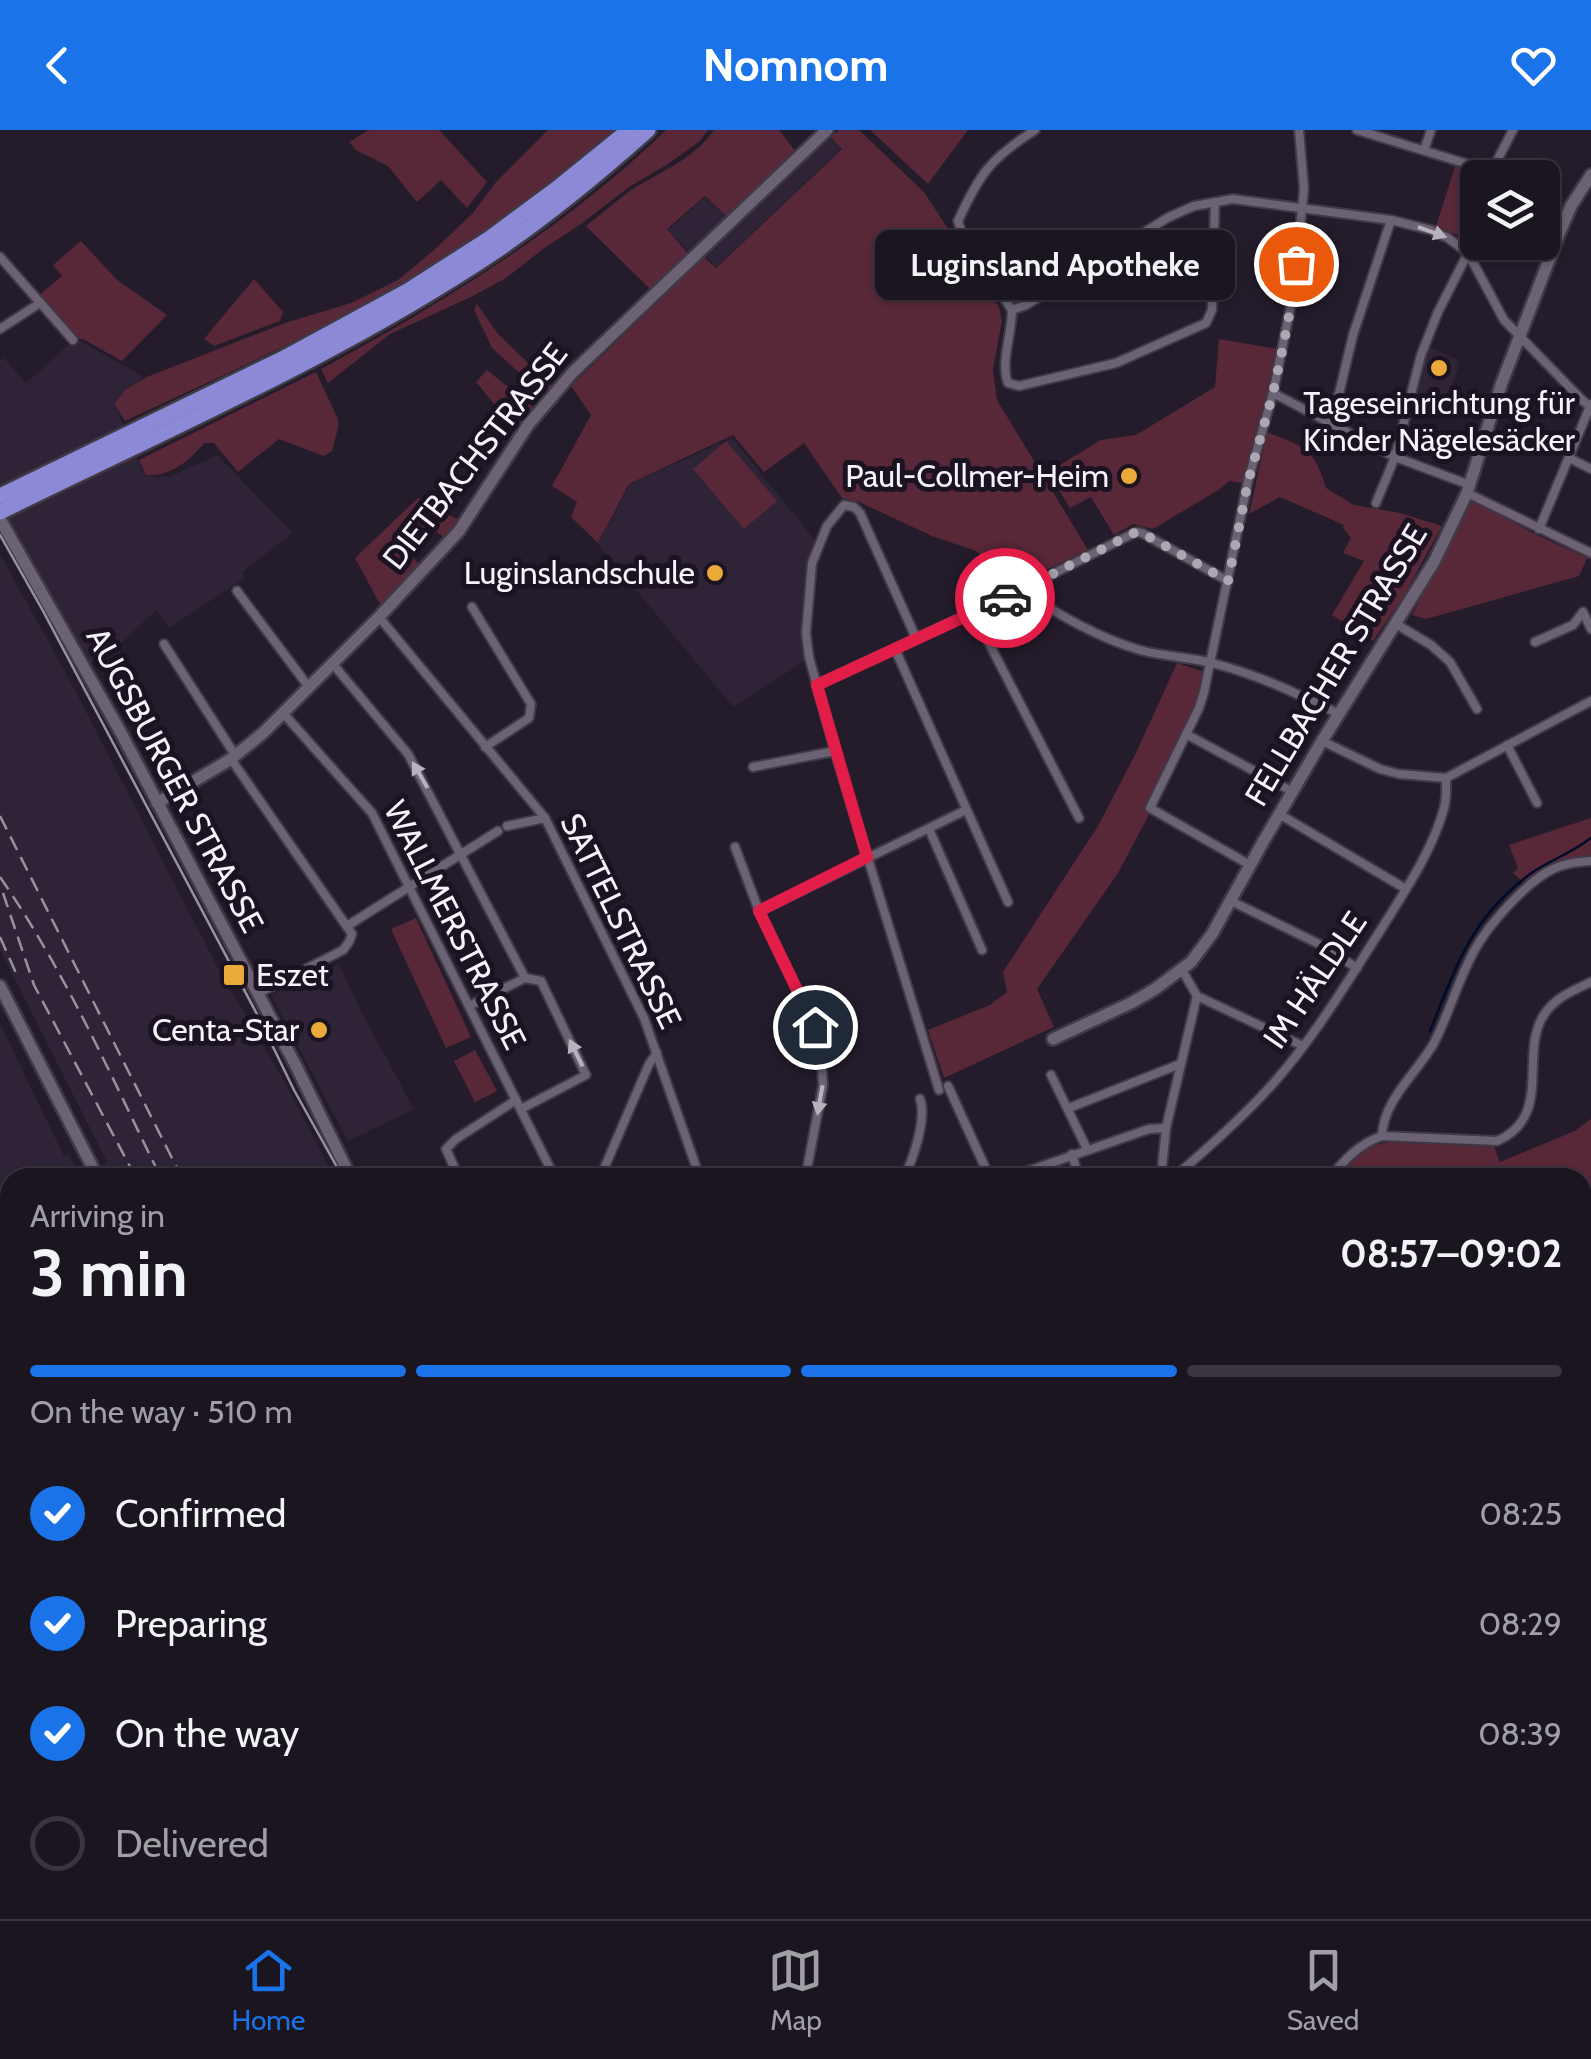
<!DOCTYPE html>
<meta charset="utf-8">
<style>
:root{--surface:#1b1520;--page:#28222d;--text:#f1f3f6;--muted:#a09fa5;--line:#39343e;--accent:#1a73e8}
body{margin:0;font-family:Cabin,sans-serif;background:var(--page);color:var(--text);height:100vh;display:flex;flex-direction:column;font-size:38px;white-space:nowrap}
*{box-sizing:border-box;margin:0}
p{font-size:32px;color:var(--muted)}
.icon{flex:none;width:55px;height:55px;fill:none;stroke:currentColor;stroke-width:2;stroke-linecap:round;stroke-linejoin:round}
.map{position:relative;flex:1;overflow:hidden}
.sheet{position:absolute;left:0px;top:1038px;width:1592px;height:752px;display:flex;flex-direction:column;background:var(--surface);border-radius:30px 30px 0 0;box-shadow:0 2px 8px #0004,0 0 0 2px var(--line)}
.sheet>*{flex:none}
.fabs{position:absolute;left:1460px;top:30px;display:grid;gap:20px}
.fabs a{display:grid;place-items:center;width:100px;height:100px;border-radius:15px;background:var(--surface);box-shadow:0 2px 8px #0004,0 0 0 2px var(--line);font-size:50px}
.pin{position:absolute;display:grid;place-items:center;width:85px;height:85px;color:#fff;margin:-42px;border:5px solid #fff;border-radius:50%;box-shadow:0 2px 10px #0007}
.courier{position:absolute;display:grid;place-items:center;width:100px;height:100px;margin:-50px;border:8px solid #e11d48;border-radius:50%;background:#fff;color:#222;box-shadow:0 2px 12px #0007}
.bubble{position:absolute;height:70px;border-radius:15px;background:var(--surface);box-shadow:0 2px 8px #0004,0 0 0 2px var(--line);font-size:32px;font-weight:700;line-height:70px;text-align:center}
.summary em{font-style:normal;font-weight:700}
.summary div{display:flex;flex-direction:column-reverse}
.summary{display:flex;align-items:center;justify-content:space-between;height:170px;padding:0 30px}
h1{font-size:65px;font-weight:700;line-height:75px}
.bar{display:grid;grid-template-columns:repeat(4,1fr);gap:15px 10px;align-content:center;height:120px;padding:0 30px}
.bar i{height:12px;border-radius:8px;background:var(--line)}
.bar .selected{background:var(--accent)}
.bar p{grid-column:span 4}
ol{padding:0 30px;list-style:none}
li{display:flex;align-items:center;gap:30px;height:110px}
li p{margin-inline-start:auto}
li .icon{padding:10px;border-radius:50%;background:var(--accent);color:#fff;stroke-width:4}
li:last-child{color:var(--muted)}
li i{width:55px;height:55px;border:5px solid var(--line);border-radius:50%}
header{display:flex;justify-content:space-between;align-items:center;height:130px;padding:0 30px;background:var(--accent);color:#fff;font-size:45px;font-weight:700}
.menu{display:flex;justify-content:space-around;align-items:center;height:140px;border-top:2px solid var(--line);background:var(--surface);font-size:28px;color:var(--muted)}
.menu a{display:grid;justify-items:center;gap:5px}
.menu .selected{color:var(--accent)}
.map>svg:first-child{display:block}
</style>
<header><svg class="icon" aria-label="back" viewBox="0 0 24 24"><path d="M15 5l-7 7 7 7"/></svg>Nomnom<svg class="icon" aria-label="heart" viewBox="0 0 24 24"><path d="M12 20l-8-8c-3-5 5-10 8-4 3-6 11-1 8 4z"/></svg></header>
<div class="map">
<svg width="1591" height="1789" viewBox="0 0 1591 1789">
<rect width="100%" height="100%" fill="#241c2b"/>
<g fill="#2e2337">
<path d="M830 8 841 19 716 137 706 127Z"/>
<path d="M705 67 727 88 691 124 668 100Z"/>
<path d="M73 211 82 212 144 247 126 259 114 274 145 346 169 347 217 325 293 403 242 442 245 448 169 498 156 480 113 521 86 536 0 375V230L3 227 26 253Z"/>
<path d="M1428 217 1460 230 1448 271 1414 264 1423 227Z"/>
<path d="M732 308 815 410 805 455 801 503 805 531 733 577 598 414 630 354Z"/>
<path d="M0 424 75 560 220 842 286 954 334 1047H101L99 1036 107 1032 0 820Z"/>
<path d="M339 834 361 881 414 979 348 1011 271 865Z"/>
<path d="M0 894 64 1026 69 1025 81 1047 10 1048V1780H345L354 1789H0Z"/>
</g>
<g fill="#582838">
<path d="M369 0H439L487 52 467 78 441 50 417 72 388 36 356 20 349 12Z"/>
<path d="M548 0H617C551 56 480 107 405 151 315 205 219 247 125 291L114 274 126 259 147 247 285 193 351 173 398 150 433 121 473 83 496 52Z"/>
<path d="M666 0H708L700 11 668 34 629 57 581 94 543 119 506 148 471 167 390 204 328 253 321 239C440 175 569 95 666 0Z"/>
<path d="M714 0H779L796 22 728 88 705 66 667 99 690 126 653 162 586 96C600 85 615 72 630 61 659 42 693 30 714 0Z"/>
<path d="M839 0H859L924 62 999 177 1002 191 993 239 997 270 1088 420 1016 454 976 421 932 406 859 372 842 368 804 313 764 342 733 305 629 354 598 413 571 387 577 372 552 356 591 285 571 256 704 127 716 138 842 19 830 7Z"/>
<path d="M870 0H968L928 54Z"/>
<path d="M1456 34 1486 43 1484 47 1478 48 1477 68 1464 108 1436 96Z"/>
<path d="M81 111 117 150 167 185 122 231 83 209 73 208 37 167 62 146 53 135Z"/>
<path d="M254 149 283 182 280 191 214 216 204 209Z"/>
<path d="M477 174 498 204 553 257 545 266 492 218 474 180Z"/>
<path d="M1219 209 1278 219 1269 262 1243 353 1229 351 1220 359 1153 399 1133 394 1114 405 1091 367 1070 378 1048 342 1101 310 1136 305 1215 257Z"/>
<path d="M487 240 535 279 517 302 476 252Z"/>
<path d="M316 242 338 289V298L332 321 324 326 279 309 238 342 214 313H204C189 331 170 347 146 345L139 330Z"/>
<path d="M1267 302C1305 318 1313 316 1326 358L1354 375 1400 383 1442 396 1402 469 1373 511 1332 485 1364 431 1343 423 1351 408 1343 398 1344 395 1280 367 1249 384Z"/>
<path d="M726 311 777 371 744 399 693 339Z"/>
<path d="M418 368 461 391 446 409 429 396 405 420 421 436 380 474 355 428Z"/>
<path d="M1472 370 1537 405 1587 428 1579 446 1426 489 1412 485Z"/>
<path d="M1177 533 1205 542 1204 562 1153 677 1118 743 1037 859 1054 897 944 948 928 900 990 875 1007 862 1003 842 1098 696 1136 623Z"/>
<path d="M1591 688V726C1563 729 1545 736 1523 752L1513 743 1518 738 1509 715Z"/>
<path d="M416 788 471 907 446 918 391 799Z"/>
<path d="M475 920 497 961 475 972 454 931Z"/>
<path d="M1591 989V1136L1583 1140 1582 1048H1338C1356 1025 1361 1017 1390 1012L1494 1017 1500 1032 1575 1001Z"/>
<path d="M1591 1150V1233L1583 1244V1153Z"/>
<path d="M1583 1566 1591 1568V1708L1583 1713Z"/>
<path d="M1396 1780H1488L1486 1789H1387Z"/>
</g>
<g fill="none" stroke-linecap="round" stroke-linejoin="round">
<path stroke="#000a29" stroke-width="2.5" d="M1430 901C1457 835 1470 789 1530 744 1550 730 1572 723 1591 708"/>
<defs>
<g id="street">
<path d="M1357 0 1490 41"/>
<path d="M1424 20 1431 0"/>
<path d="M1488 48 1513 0"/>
<path d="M1463 118 1478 77"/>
<path d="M0 127 73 210"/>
<path d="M1012 180 1026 175 1169 87 1194 76 1233 69 1391 90 1431 100 1448 108 1468 123 1504 190 1582 270 1591 277"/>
<path d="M1012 180C1012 204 1000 233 1008 253L1019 256 1116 233 1206 193 1212 180 1215 72"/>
<path d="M1012 180 962 104 958 91C980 43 990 29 1035 0"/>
<path d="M0 199 40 173"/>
<path d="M1273 263 1395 327 1470 355"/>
<path d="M1332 293 1353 205 1391 90"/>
<path d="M1569 328 1591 339"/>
<path d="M1467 363 1591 423"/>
<path d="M1376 373 1395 327 1421 225 1438 182 1468 123"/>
<path d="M1539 399 1591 274"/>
<path d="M1023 459C1052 483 1104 510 1140 520 1165 527 1192 527 1216 534 1261 546 1298 564 1339 584"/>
<path d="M237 461 308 556"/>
<path d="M472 477 531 574 529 588 485 617"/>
<path d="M973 482 1079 688"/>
<path d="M379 487 545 688 644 888 700 1048"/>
<path d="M1396 494 1431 515 1450 532 1477 579"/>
<path d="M916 508 860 383 854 377 844 375 827 396 812 433 806 503 809 527 835 621 939 960"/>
<path d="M1535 512 1573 495 1583 482 1591 499"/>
<path d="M164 514 235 625"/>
<path d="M895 519 1008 772"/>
<path d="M332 533 408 624 525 848 541 851 586 945 521 979"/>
<path d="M817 555 1023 459 1136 402 1142 403 1228 451"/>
<path d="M283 583 372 683 555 1048"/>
<path d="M1186 604 1293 662"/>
<path d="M1322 611 1380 639 1399 644 1446 648 1591 571"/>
<path d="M1507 615 1537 673"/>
<path d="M231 629 352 804 349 812 343 820 257 864"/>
<path d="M753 637 835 621"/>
<path d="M1279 684 1406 759"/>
<path d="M507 696 545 688"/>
<path d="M929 699 982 820"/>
<path d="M735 717 759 781 815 897 821 923 823 955 807 1039 808 1048"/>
<path d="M1250 735 1150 678 1199 578 1204 562 1248 351 1273 263 1293 165 1304 59 1299 0"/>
<path d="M1231 771 1319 814 1357 838"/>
<path d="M759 781 966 680"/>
<path d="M347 796 498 701"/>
<path d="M1197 866 1303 916"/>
<path d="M469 876 525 848"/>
<path d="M1051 945 1087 1019"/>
<path d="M948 956 990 1048"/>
<path d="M1069 978 1180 934"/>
<path d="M1382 1006C1383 970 1417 943 1434 913 1449 884 1458 850 1474 821 1488 795 1527 751 1553 739 1565 733 1578 732 1591 731"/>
<path d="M1072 1024 1079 1048"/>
<path d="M459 1048 446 1019 456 1009 516 970"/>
<path d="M600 1048 649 934 657 923"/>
<path d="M904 1048C913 1029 927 989 920 969"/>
<path d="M1008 1048 1149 999 1166 998"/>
<path d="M1161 1048 1166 998 1197 866 1182 840"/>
<path d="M1173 1048C1207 1019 1239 991 1269 958 1312 911 1346 854 1380 801 1403 764 1433 720 1444 678 1447 668 1446 658 1446 648"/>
<path d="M1330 1048C1345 1029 1359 1014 1382 1006L1497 1011C1558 984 1513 916 1550 877 1561 865 1577 859 1591 852"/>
<path d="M0 1419 10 1429"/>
<path d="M624 1780 629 1789"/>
<path d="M844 1780 849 1785 863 1789"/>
<path d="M552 1784 573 1789"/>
<path d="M654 1789 669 1780"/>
<path d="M923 1789 925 1780"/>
</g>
<g id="secondary">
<path d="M0 389 121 603 296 936 351 1048"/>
<path d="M157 673 231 629 263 603 379 487 459 401 528 295 573 242 827 0"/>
<path d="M0 856 98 1048"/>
<path d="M1053 909 1131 873 1155 859 1191 832 1212 804 1263 712 1322 611 1434 432 1467 363 1501 255 1559 104 1571 76 1591 45"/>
<path d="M1582 1146 1591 1143"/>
<path d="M445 1780 446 1789"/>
<path d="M429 1789V1780"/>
<path d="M551 1789 553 1780"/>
<path d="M883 1789 888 1780"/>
<path d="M971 1789 975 1780"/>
</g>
<g id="highway">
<path d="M0 366 282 229 409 160 490 108 556 59 629 0"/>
<path d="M0 382C168 299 343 224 499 119 551 83 601 42 648 0"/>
</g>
</defs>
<use href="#street" stroke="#403a46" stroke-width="12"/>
<use href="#secondary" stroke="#403a46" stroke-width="16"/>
<use href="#highway" stroke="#403a46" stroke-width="20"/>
<use href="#street" stroke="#6b6273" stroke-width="8"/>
<use href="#secondary" stroke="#6b6273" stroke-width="11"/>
<use href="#highway" stroke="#8c8ad7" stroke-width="15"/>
<g stroke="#98929e" stroke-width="2.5">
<path d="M0 405 43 481 258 886 294 960 343 1048"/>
<path d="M476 1789 477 1784"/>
</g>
<g stroke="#98929e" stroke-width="2.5" stroke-dasharray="15 8" stroke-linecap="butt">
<path d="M0 686 182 1048"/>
<path d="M0 747C65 841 111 946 161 1048"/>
<path d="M3 763 34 855 136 1048"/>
<path d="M0 807 16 843"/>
<path d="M491 1780 496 1789"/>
<path d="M515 1780 519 1789"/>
<path d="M538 1780 542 1789"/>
</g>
</g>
<defs><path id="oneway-solid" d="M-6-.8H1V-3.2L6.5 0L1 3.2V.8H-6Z" transform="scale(2.5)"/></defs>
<g fill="#b8b1be">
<use href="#oneway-solid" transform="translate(1432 102) rotate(20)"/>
<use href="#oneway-solid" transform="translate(420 645) rotate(-120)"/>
<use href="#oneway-solid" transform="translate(576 923) rotate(-116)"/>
<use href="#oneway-solid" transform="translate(820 970) rotate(100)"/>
</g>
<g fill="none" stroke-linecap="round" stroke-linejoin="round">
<path stroke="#ada7b3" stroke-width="10" stroke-dasharray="0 18" d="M1005 468 1136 402 1142 403 1228 451 1248 352 1273 263 1283 217 1293 165 1296 134"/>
<path stroke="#e11d48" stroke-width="12" d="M815 897 759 781 867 727 817 555 1005 468"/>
</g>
<g fill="#eaaa39" stroke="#1b1321" stroke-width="4">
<circle cx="1439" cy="238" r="10"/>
<circle cx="1129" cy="346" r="10"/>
<circle cx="715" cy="443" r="10"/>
<rect x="222" y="833" width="24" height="24" rx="5"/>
<circle cx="319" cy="900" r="10"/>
</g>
<g text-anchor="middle" stroke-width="10" stroke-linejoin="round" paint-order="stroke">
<g font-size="32" fill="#f7f2fc" stroke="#1b1321" text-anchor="end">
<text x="1439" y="284" text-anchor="middle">Tageseinrichtung für<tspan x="1439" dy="37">Kinder Nägelesäcker</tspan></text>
<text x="1109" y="357">Paul-Collmer-Heim</text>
<text x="695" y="454">Luginslandschule</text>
<text x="256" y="856" text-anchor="start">Eszet</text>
<text x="299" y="911">Centa-Star</text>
</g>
<g font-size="32" fill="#f7f2fc" stroke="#1b1321">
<text transform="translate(475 326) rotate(-52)" y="11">DIETBACHSTRASSE</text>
<text transform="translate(1336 535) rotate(-59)" y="11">FELLBACHER STRASSE</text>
<text transform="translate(175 650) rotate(62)" y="11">AUGSBURGER STRASSE</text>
<text transform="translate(621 791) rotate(64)" y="11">SATTELSTRASSE</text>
<text transform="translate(455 795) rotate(63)" y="11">WALLMERSTRASSE</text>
<text transform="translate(1315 850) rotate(-56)" y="11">IM HÄLDLE</text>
</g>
</g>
</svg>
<div class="fabs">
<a><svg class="icon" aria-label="layers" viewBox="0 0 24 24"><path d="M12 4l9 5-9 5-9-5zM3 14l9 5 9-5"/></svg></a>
</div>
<div class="pin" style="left:1296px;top:134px;background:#ea580c"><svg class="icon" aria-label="bag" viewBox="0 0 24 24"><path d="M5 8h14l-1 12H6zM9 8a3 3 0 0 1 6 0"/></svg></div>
<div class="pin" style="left:815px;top:897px;background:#1f2937"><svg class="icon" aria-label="home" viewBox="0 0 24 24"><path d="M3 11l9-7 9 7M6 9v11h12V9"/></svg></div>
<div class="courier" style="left:1005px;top:468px"><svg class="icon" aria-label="car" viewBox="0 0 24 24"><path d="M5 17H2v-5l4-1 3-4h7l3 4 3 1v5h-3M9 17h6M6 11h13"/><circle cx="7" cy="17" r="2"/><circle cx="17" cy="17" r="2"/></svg></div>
<div class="bubble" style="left:875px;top:100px;width:360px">Luginsland Apotheke</div>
<section class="sheet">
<div class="summary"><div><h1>3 min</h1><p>Arriving in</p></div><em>08:57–09:02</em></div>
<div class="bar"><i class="selected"></i><i class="selected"></i><i class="selected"></i><i></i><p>On the way · 510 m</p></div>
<ol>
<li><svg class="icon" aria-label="check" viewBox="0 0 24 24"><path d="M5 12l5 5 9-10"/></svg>Confirmed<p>08:25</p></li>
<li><svg class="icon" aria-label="check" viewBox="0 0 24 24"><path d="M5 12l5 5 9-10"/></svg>Preparing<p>08:29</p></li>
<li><svg class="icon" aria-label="check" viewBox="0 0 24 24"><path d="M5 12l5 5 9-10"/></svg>On the way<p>08:39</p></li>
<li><i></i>Delivered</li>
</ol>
</section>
</div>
<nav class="menu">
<a class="selected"><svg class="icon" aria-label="home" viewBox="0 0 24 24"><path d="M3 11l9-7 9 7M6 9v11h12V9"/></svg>Home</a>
<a><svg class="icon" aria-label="map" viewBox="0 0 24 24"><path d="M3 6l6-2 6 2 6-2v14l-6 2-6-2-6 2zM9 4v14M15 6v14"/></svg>Map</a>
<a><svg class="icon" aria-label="saved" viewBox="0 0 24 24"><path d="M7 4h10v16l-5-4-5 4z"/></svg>Saved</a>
</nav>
